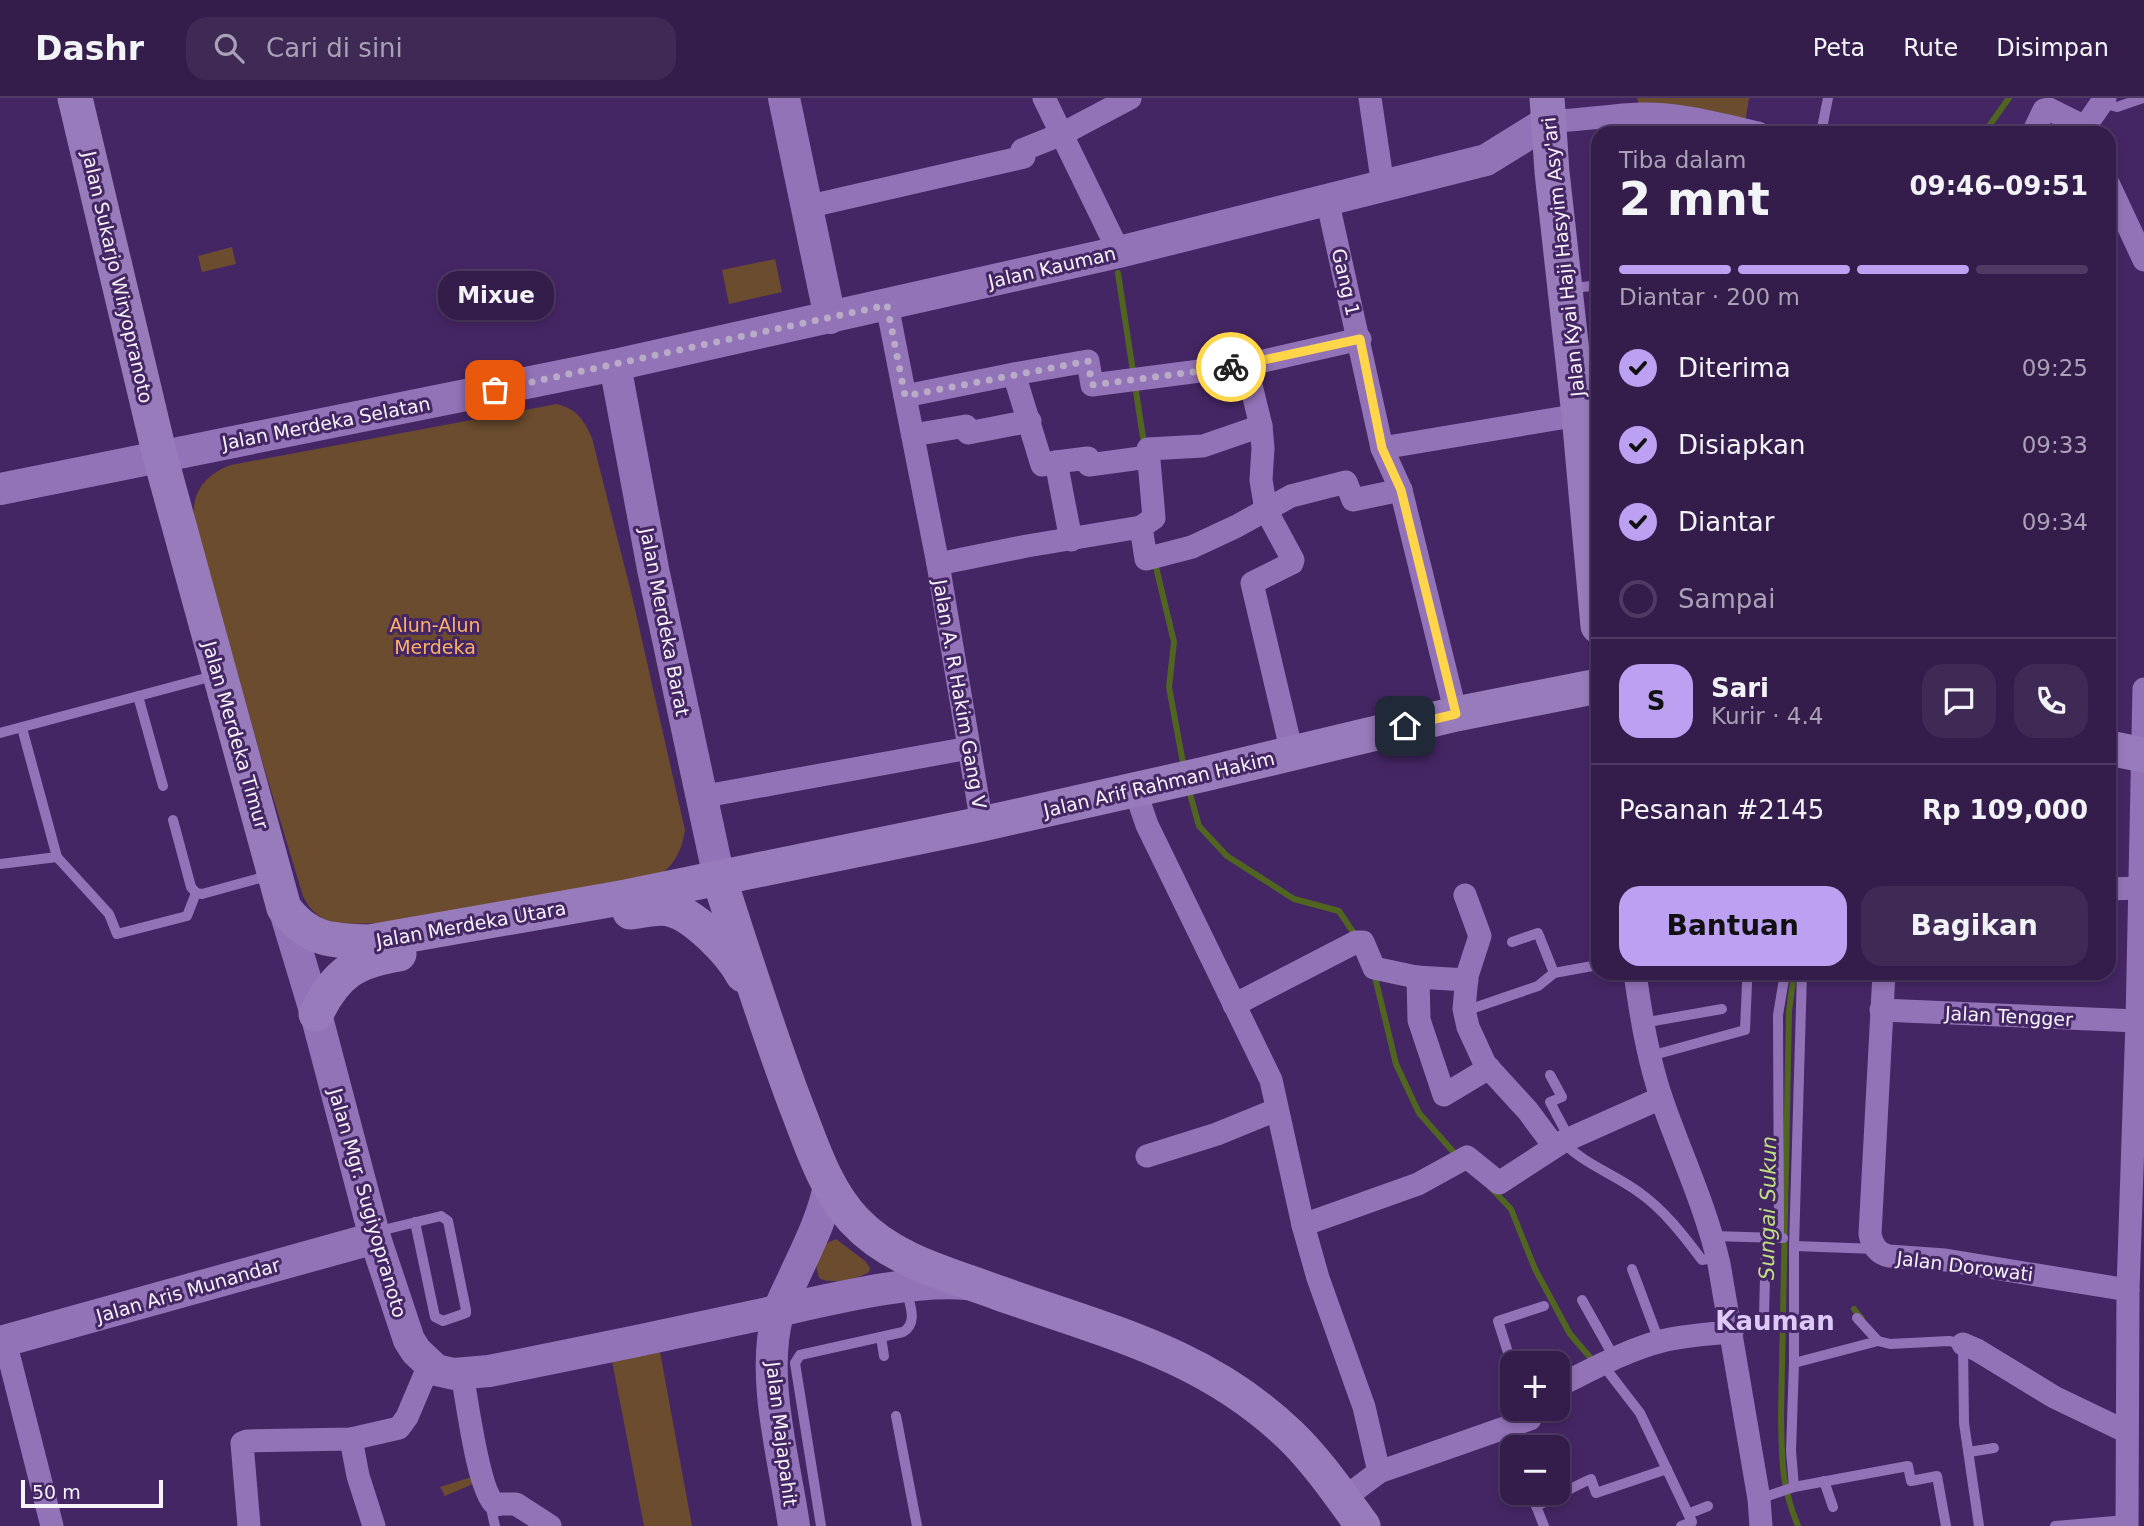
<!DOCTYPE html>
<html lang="id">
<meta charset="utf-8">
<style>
:root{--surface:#341c4b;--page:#3f2955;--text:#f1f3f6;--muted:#a9a1b5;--line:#4e3a63;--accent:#bca0f2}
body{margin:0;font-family:"DejaVu Sans",sans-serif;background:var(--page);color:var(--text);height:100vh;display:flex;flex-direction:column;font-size:26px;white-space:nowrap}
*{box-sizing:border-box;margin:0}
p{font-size:23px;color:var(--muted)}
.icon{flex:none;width:38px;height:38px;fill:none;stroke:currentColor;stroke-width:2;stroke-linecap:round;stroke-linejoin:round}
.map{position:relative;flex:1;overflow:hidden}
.drawer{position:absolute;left:1591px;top:28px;width:525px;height:854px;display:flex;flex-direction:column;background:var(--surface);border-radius:21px;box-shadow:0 4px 10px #0003,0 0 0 2px var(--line)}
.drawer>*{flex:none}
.buttons{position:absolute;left:1500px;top:1253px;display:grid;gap:14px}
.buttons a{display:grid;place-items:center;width:70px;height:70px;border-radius:14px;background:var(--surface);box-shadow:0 4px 10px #0003,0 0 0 2px var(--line);font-size:35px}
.scale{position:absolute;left:21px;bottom:18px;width:142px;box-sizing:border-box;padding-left:7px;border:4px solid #f6f3fb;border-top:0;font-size:19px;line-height:24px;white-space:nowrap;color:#f6f3fb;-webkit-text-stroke:5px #452664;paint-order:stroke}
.pin{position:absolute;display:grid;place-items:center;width:60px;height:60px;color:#fff;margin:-30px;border-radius:14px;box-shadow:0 4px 10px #0006}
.courier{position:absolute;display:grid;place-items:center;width:70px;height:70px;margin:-35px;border:5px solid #ffd54a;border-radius:50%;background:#fff;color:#222;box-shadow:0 2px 9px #0007}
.bubble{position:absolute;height:49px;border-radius:21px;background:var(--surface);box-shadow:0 4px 10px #0003,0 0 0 2px var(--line);font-size:23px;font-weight:800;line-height:49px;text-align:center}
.summary em{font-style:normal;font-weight:800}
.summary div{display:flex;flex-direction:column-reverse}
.summary{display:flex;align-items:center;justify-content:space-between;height:119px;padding:0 28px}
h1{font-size:46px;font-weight:800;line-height:52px}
.bar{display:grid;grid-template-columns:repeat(4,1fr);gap:10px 7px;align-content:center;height:84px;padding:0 28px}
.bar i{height:9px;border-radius:5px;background:var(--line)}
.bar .active{background:var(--accent)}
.bar p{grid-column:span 4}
.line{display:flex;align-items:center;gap:18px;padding:0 28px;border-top:2px solid var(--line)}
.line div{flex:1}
.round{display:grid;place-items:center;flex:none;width:74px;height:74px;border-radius:21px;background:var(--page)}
ol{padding:0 28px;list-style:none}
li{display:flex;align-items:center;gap:21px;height:77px}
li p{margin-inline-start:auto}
li .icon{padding:7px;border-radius:50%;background:var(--accent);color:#111;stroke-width:4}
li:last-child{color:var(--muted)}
li i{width:38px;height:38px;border:4px solid var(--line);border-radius:50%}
.primary-button{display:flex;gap:14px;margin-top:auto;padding:14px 28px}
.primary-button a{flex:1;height:80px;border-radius:21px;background:var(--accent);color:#111;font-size:28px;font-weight:800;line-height:80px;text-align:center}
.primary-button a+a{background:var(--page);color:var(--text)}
header{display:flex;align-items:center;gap:42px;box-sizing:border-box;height:98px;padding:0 35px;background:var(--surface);border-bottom:2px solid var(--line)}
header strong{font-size:33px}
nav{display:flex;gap:38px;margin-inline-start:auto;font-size:24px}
.search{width:490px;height:63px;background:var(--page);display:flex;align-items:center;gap:18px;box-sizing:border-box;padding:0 24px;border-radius:21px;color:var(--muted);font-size:26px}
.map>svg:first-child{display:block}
</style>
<header>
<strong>Dashr</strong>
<div class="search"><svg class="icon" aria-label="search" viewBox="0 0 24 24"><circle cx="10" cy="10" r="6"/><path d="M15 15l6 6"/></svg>Cari di sini</div>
<nav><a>Peta</a><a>Rute</a><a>Disimpan</a></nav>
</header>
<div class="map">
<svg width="2144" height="1428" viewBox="0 0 2144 1428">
<rect width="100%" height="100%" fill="#452664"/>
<g fill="#6b4c2e">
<path d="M1637 0H1749L1745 25 1639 6Z"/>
<path d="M232 149 236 166 202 174 198 158Z"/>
<path d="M775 161 782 194 729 206 722 172Z"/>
<path d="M557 306C577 311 584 322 592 340L632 498 685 732C682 752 674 769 656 779 590 790 523 801 456 812 421 818 375 829 339 825 321 823 311 814 303 798L261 659 194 418C192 392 208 375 231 367Z"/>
<path d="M836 1141 865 1163 870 1170 869 1174C858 1181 831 1187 819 1180L816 1167 825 1146Z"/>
<path d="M660 1254 692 1428H644L612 1263Z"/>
<path d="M478 1377 480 1383 445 1398 440 1389Z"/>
</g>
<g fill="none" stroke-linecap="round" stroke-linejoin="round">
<g stroke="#506520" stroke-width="6">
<path d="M1984 35 2009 0"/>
<path d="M1118 175 1144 346"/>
<path d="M1155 465 1174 544 1169 589 1183 665"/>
<path d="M1190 696 1199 728 1227 758 1294 801 1339 813 1357 840"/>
<path d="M1794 875 1789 913 1781 1318C1782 1362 1781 1387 1798 1428"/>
<path d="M1375 879 1396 966 1419 1015 1457 1058"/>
<path d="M1491 1090 1511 1111 1535 1171 1570 1236 1595 1265"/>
<path d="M1854 1211 1862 1221"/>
</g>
<g stroke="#9373b8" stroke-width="10">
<path d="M2101 5 2117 9 2143 0"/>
<path d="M1821 35 1828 0"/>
<path d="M1568 191 1598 187"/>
<path d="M138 598 163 688"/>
<path d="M22 630 57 759 109 816 117 836 187 818 196 795 191 789 173 722"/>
<path d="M0 635 217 577"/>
<path d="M0 766 57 759"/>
<path d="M196 795 202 796 271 777"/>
<path d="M1512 844 1538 835 1554 875"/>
<path d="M1465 913 1538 888 1554 875 1598 867"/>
<path d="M1642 925 1722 911"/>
<path d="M1650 958 1745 932 1747 885"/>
<path d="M1550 977 1562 999 1550 1004 1569 1040"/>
<path d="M1563 1044C1585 1067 1615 1076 1640 1095 1664 1112 1684 1138 1702 1162L1718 1159"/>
<path d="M375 1134 441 1118 448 1123 466 1212V1215L443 1223 435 1219 415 1124"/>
<path d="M1712 1138 1783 1140"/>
<path d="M1779 1140 1778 917 1785 875"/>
<path d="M1794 1148 1877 1151"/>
<path d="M1632 1171 1659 1243"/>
<path d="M1582 1202 1615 1261"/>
<path d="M1764 1218 1766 1140"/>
<path d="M1857 1220 1878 1243 1890 1246 1949 1243 1963 1246 1964 1325 1979 1428"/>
<path d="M881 1239 884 1258"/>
<path d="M1794 1265 1878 1243"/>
<path d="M1512 1267 1498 1223 1544 1208"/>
<path d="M1603 1267 1640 1315 1692 1424 1681 1428"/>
<path d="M896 1318 917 1428"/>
<path d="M1504 1330 1512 1350"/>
<path d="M1969 1354 1994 1350"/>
<path d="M1824 1383 1833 1409"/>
<path d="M1794 1389 1791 1353 1794 1265V1148L1802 875"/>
<path d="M1530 1395 1536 1408"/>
<path d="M1759 1401 1794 1389 1908 1368 1911 1383 1937 1378 1946 1428"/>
<path d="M1688 1416 1708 1408"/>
<path d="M495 1428 492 1415 502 1412"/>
<path d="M821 1428 795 1265 800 1257 903 1234C919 1225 909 1205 906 1190"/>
<path d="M1544 1428 1536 1408C1555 1400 1572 1389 1591 1381L1596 1395 1667 1371"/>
<path d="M2055 1428 2127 1422"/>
</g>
<g stroke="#9373b8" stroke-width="23">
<path d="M1044 0 1119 154"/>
<path d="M1370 0 1383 88"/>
<path d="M1549 23C1579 23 1610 17 1640 16 1680 15 1719 26 1758 35"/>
<path d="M2033 35 2044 12 2049 11 2087 30"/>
<path d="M2087 35 2089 23 2105 0"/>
<path d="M2109 87 2144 162"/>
<path d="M1327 101 1382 350 1401 392 1456 616"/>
<path d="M806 109 1024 59 1022 52 1062 36 1130 0"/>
<path d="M887 207 938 466 982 726"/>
<path d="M1246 267 1261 328 1263 350 1261 382 1266 412 1293 462 1292 465 1252 485 1292 655"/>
<path d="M1014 276 1088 263 1092 287 1246 267 1360 241"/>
<path d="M905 298 1014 276 1042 367 1056 364 1071 442"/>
<path d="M1261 328 1203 348 1148 351 1154 420 1141 429 1146 461 1192 449 1237 428 1291 398 1346 384 1353 402 1401 392"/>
<path d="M913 337 966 328 968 335 1030 323"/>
<path d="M1382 350 1579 317"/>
<path d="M1056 364 1088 360 1089 367 1148 359"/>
<path d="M938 466 1027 448 1141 429"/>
<path d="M1135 692 1147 727 1271 982 1303 1127 1318 1180 1364 1309 1379 1374"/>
<path d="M700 699 969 650"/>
<path d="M2109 791 2139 790"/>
<path d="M1465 797 1480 838 1467 878 1464 911 1468 929 1485 966 1528 1013 1554 1048"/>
<path d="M1635 875C1641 918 1648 961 1662 1002 1681 1057 1706 1109 1719 1166L1759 1401 1761 1428"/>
<path d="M1884 875 1870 1136C1872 1147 1878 1156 1889 1158L1945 1162 2128 1192"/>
<path d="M1418 879 1419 922 1444 997 1489 970"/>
<path d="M1234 907 1356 844H1363L1374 870 1416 879 1467 882"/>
<path d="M1881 912 2137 923"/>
<path d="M1147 1058 1217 1036 1276 1012"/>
<path d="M1303 1127 1418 1086 1467 1059 1499 1085 1562 1044 1661 1000"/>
<path d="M5 1243 52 1428"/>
<path d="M1963 1246 1977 1252 2054 1299 2127 1334"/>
<path d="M462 1276C467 1301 478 1393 495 1406H516L550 1428"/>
<path d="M1558 1288C1591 1272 1626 1252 1662 1243 1685 1237 1709 1236 1732 1234"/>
<path d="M351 1341 358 1378 374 1428"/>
<path d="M1343 1401 1379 1374 1530 1321 1526 1311"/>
<path d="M249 1428 242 1345 247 1343 351 1341 399 1330 407 1319 429 1267"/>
<path d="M2127 1428 2128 1192 2137 923 2144 591"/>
</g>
<g stroke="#9373b8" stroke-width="32">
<path d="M784 0 830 220"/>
<path d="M615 267 653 471 719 780"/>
<path d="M0 391 615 267 1119 154 1486 62 1549 23"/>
<path d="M284 810 316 916 375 1140 409 1242 416 1253 436 1272 454 1276 489 1273C585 1254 681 1234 777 1213 832 1201 911 1181 967 1186"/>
<path d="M0 1244 375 1140"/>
<path d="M794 1428C785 1364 760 1279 778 1216 781 1204 788 1192 793 1181 807 1150 823 1120 829 1087"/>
</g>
<g stroke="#987bba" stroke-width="35">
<path d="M75 0 160 358 284 810C308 842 331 843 369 844L626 799 982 726 1205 676 1456 616 1598 588"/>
<path d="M1547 0 1552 74 1579 317 1598 528"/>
<path d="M2109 650 2144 657"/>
<path d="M719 780C744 857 768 934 797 1010 812 1048 825 1091 854 1122 892 1163 948 1176 999 1195 1106 1233 1206 1256 1290 1337 1318 1364 1340 1397 1363 1428"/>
<path d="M630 814C642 813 657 808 669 811 694 816 731 855 743 877"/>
<path d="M316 916C336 875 355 863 399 856"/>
</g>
</g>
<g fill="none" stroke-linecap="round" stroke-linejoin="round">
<path stroke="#b8abc6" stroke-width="7" stroke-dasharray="0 12.6" d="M495 292 887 207 905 298 1088 263 1092 287 1231 269"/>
<path stroke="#ffd54a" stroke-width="9" d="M1231 269 1360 241 1382 350 1401 392 1456 616 1405 628"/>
</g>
<g text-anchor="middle" stroke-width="6" stroke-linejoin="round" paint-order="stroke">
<g font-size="19" fill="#f6f3fb" stroke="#452664">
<text transform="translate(1563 159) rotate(-96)" y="7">Jalan Kyai Haji Hasyim Asy'ari</text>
<text transform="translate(1052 169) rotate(-13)" y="7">Jalan Kauman</text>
<text transform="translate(118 179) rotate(77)" y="7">Jalan Sukarjo Wiryopranoto</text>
<text transform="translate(1346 184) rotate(77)" y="7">Gang 1</text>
<text transform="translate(326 325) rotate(-11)" y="7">Jalan Merdeka Selatan</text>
<text transform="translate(665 524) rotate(79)" y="7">Jalan Merdeka Barat</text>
<text transform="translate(960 596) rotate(80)" y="7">Jalan A. R Hakim Gang V</text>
<text transform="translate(236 637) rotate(74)" y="7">Jalan Merdeka Timur</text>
<text transform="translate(1159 686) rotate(-13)" y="7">Jalan Arif Rahman Hakim</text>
<text transform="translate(471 826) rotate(-10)" y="7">Jalan Merdeka Utara</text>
<text transform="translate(2009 918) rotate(3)" y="7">Jalan Tengger</text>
<text transform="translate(368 1105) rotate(74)" y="7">Jalan Mgr. Sugiyopranoto</text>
<text transform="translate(1965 1168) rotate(7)" y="7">Jalan Dorowati</text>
<text transform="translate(188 1192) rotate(-16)" y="7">Jalan Aris Munandar</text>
<text transform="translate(782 1336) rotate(83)" y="7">Jalan Majapahit</text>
</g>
<g font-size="19" fill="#fcb164" stroke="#452664">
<text x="435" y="534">Alun-Alun<tspan x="435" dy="22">Merdeka</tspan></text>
</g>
<g font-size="21" font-style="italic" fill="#bee080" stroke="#452664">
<text transform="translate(1768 1110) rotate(-89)" y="7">Sungai Sukun</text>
</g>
<g font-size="26" font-weight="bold" fill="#dcc9f6" stroke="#452664">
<text x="1775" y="1232">Kauman</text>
</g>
</g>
</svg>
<div class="buttons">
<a>+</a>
<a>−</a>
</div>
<div class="scale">50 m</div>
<div class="pin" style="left:495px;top:292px;background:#ea580c"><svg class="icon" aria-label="bag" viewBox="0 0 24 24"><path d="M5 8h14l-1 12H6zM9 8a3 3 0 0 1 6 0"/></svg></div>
<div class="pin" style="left:1405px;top:628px;background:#1f2937"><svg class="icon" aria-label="home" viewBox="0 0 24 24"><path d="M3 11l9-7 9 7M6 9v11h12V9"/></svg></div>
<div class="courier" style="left:1231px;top:269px"><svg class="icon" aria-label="bike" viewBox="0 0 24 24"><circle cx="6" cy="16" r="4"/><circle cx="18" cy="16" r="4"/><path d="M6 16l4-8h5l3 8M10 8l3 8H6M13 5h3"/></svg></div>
<div class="bubble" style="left:438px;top:173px;width:116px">Mixue</div>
<section class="drawer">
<div class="summary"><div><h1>2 mnt</h1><p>Tiba dalam</p></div><em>09:46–09:51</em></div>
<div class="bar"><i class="active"></i><i class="active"></i><i class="active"></i><i></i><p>Diantar · 200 m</p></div>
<ol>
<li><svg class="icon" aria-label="check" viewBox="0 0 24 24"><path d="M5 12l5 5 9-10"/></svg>Diterima<p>09:25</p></li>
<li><svg class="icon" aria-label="check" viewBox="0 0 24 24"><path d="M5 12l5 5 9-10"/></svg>Disiapkan<p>09:33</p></li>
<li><svg class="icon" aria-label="check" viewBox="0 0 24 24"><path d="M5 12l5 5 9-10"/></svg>Diantar<p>09:34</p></li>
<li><i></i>Sampai</li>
</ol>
<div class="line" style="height:126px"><b class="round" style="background:var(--accent);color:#111">S</b><div><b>Sari</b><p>Kurir · 4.4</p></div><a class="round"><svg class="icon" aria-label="chat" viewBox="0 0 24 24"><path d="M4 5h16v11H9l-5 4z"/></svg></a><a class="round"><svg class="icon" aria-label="phone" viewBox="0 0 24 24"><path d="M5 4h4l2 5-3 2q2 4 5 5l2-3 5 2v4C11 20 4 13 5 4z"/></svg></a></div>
<div class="line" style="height:91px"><div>Pesanan #2145</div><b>Rp 109,000</b></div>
<div class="primary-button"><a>Bantuan</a><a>Bagikan</a></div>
</section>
</div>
